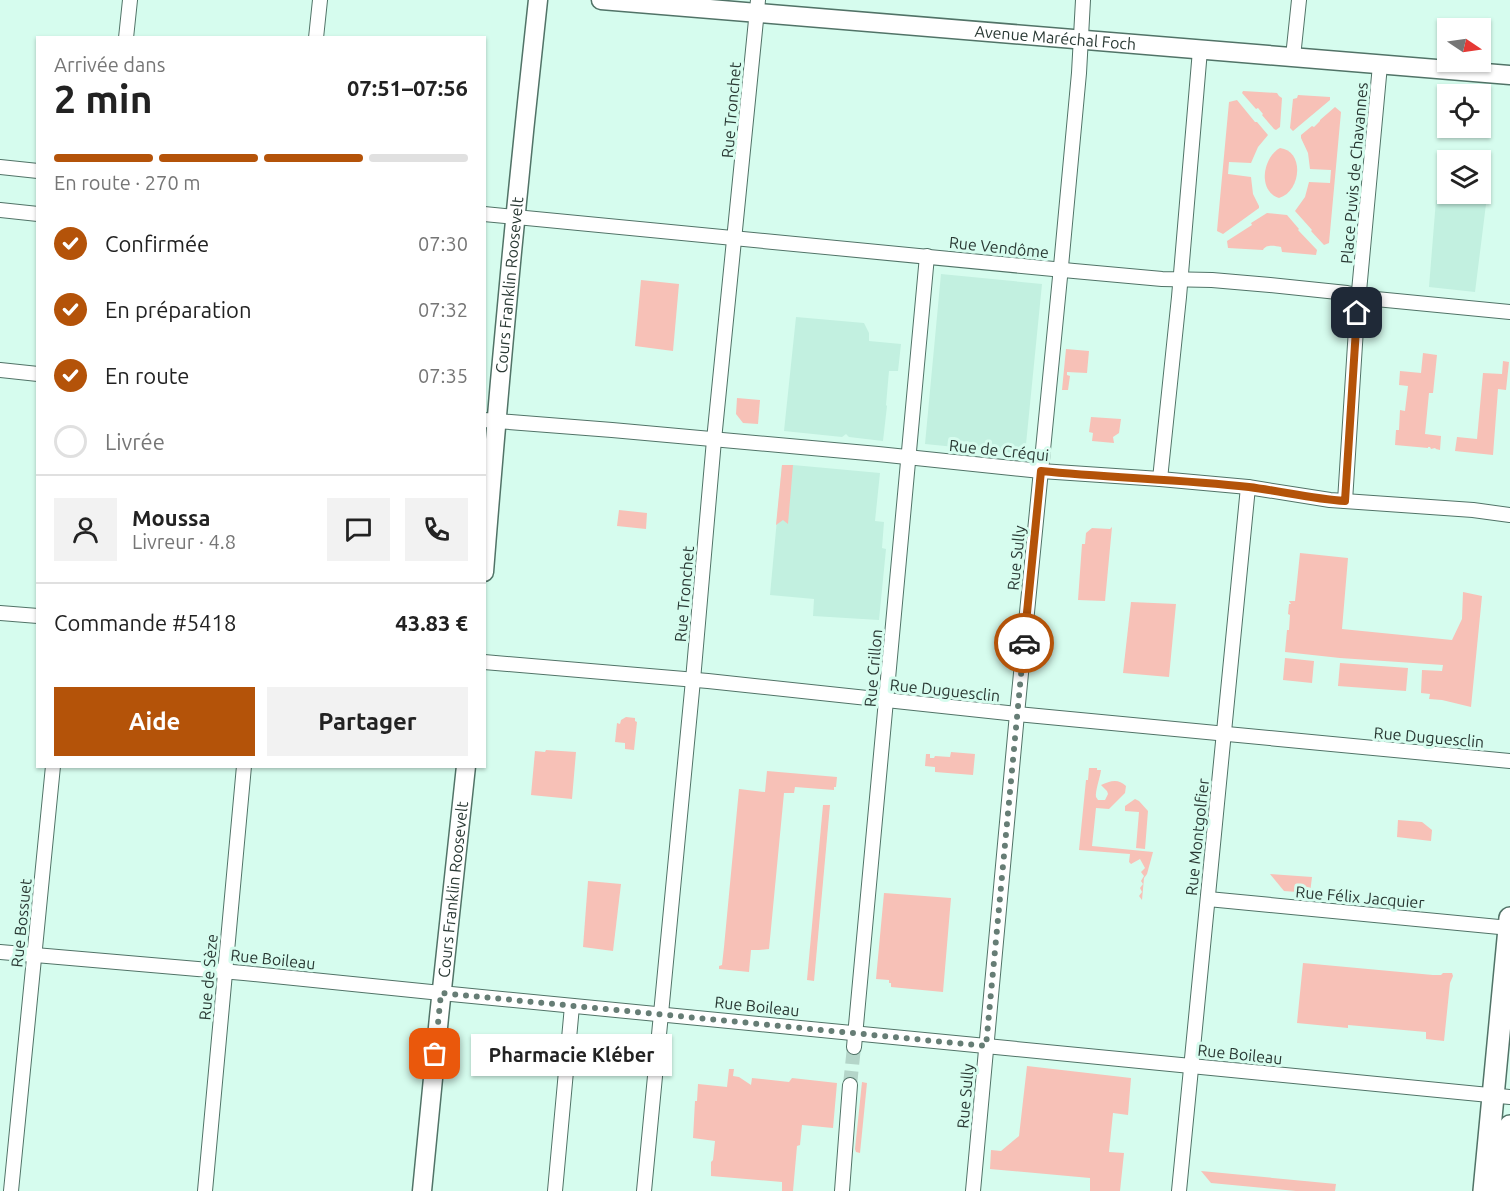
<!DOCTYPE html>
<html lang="fr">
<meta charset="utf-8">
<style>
:root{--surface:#fff;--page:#f2f2f2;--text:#222;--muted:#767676;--line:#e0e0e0;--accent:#b45309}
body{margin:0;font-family:Ubuntu,sans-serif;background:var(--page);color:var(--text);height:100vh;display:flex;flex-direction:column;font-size:22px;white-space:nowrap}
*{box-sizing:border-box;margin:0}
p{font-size:20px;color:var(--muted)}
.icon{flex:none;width:33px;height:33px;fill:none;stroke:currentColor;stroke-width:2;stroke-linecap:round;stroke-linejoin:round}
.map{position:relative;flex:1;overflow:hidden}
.panel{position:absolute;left:36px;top:36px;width:450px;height:732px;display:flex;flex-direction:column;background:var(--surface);border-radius:0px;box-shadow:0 2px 4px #0004}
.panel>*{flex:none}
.needle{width:39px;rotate:103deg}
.fabs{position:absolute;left:1437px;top:18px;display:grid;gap:12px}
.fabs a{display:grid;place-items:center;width:54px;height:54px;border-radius:0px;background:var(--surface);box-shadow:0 2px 4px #0004;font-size:30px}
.pin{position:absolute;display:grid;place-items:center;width:51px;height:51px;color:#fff;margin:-26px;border-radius:12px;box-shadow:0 3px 9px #0006}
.courier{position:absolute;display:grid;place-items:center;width:60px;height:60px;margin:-30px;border:4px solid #b45309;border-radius:50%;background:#fff;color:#222;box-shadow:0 2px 8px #0007}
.bubble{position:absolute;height:42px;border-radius:0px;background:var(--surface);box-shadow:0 2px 4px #0004;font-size:20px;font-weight:600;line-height:42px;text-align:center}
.summary em{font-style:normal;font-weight:600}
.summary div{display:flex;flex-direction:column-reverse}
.summary{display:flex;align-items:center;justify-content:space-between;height:102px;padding:0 18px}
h1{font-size:39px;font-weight:600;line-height:45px}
.bar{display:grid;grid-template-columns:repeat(4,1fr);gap:9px 6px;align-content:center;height:72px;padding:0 18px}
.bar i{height:8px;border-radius:4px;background:var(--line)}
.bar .active{background:var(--accent)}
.bar p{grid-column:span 4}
.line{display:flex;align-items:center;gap:15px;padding:0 18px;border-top:2px solid var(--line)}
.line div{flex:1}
.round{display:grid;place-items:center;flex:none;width:63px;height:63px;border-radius:0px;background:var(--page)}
ol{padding:0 18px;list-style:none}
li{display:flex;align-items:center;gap:18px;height:66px}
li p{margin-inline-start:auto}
li .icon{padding:6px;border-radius:50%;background:var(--accent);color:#fff;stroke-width:4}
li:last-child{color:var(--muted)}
li i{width:33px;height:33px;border:3px solid var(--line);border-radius:50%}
.action{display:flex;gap:12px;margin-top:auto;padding:12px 18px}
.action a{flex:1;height:69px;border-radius:0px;background:var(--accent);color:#fff;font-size:24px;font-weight:600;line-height:69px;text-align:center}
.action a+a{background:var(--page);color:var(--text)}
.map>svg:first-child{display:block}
</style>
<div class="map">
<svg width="1510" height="1191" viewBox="0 0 1510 1191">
<rect width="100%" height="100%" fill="#d6fcee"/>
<g fill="#c2f0e0">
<path d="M1436 200 1486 204 1475 292 1429 287Z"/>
<path d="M941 274 1042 284 1025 454 925 444Z"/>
<path d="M796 317 864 323 869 333V341L901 344 898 371H889L886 405 887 406 883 441 849 437 846 434 842 437 784 431Z"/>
<path d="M782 465H793L880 473 875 521 884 522 882 548 886 549 879 620 813 616 814 599 770 595Z"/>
</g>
<g fill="#f7c1b7">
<path d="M1243 91 1277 93 1279 96 1282 98 1280 127 1276 130 1274 129 1262 115 1263 114 1258 108 1256 109 1242 93Z"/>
<path d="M1298 95 1330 97V100L1293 131 1290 128 1293 99 1297 98Z"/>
<path d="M1237 100 1255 122H1257L1268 135 1258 147 1251 163 1229 162 1228 174 1251 177 1253 194 1259 206V208L1223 234 1217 231 1229 102Z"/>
<path d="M1335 107 1341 112 1329 243 1324 245 1311 231 1312 230 1295 211 1305 197 1309 182 1330 183 1331 170 1310 169 1308 153 1301 138V135L1312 126 1314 127 1320 121V120Z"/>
<path d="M1280 148C1305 151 1301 192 1279 198 1257 191 1263 157 1280 148Z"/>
<path d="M1267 213 1287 215 1299 229 1298 230 1317 250 1316 255 1282 252 1281 247C1275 246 1266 244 1263 250L1228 248 1227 241 1252 225 1251 223Z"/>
<path d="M641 280 679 284 673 351 635 346Z"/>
<path d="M1066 349 1089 351 1087 373 1067 372V375L1070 376 1068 390H1062Z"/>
<path d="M1423 353 1437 355 1433 393H1429L1425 434 1441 436 1440 450 1436 449 1435 448 1431 449 1430 447H1428V448L1395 445 1396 430H1399L1400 410 1405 411 1408 386 1399 385 1400 371 1421 373Z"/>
<path d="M1503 361 1509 362 1506 390 1498 389 1493 455 1455 451 1457 437 1477 439 1483 373 1502 374Z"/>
<path d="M737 398 760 400 758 424 743 423 736 414Z"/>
<path d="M1091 417 1121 419 1119 433 1113 437 1114 443 1092 441 1093 433 1089 432Z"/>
<path d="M782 465H793L788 524 783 520 776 525Z"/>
<path d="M619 510 647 513 646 529 617 526Z"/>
<path d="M1112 527 1105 601 1078 600 1082 544H1085L1086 533 1092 528 1110 529Z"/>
<path d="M1300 553 1348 558 1342 629 1452 640 1462 619 1463 592 1482 596 1471 707 1442 700 1429 699 1430 694 1421 693 1422 670 1442 671 1443 665 1340 658 1285 652 1287 630H1289L1290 615 1288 614 1289 604H1291L1289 601H1295Z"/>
<path d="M1131 602 1176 604 1169 677 1123 673Z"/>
<path d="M1285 658 1314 661 1312 683 1283 680Z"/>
<path d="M1340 663 1408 668 1406 691 1338 686Z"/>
<path d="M626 717 635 718V721L637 722 634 750 625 749V743L615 742 617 723 620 724 621 720Z"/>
<path d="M546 750 576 752 572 799 531 795 535 751 545 752Z"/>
<path d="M951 752 975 754 973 775 935 772V767L925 766 926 754H930V758H934L935 756 950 757Z"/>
<path d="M1089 768H1097V770H1101C1100 778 1095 791 1096 797L1098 800H1105L1108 794 1107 791 1101 785C1110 781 1118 778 1126 786L1125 793 1109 809 1096 808 1092 846 1153 852 1147 874 1144 878 1142 900 1139 896 1142 892 1140 888 1143 884 1141 881 1144 876 1141 872 1145 868 1140 859 1131 864 1129 862 1130 854 1079 850 1086 780H1088Z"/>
<path d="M767 771 837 777 836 787H834V790L795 787 794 793H784L769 949 759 950H751L749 972 719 969V966L722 965 724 947 739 789 765 792Z"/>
<path d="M1135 799 1139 801 1148 811 1145 849 1136 848 1139 812 1125 811V806Z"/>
<path d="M823 805H830L814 981 807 980Z"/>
<path d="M1398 820 1422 822 1432 830 1431 841 1397 837Z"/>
<path d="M1270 874 1312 877 1310 893 1284 891Z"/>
<path d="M588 881 621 884 613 951 583 947Z"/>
<path d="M884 893 951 898 943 992 891 987V983H889V980L876 979Z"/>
<path d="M1303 963 1433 975H1441L1443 973H1452L1453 976 1450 983 1444 1041 1426 1039V1032L1348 1025V1028L1297 1023Z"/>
<path d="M1027 1066 1131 1078 1128 1115 1113 1113 1109 1152 1124 1153 1120 1191H1090V1178L990 1169 991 1150 1001 1151 1019 1136Z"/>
<path d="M729 1069H734L733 1076 739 1077 751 1085 752 1078 789 1082 792 1078 837 1083 833 1128 802 1125 800 1145 797 1146 793 1191H782V1182L711 1176V1162L713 1160 715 1141 693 1138 695 1101H697L698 1084 727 1087Z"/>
<path d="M862 1082 867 1083 860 1153 856 1152 855 1149Z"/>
<path d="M1201 1171 1336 1184 1335 1191H1296L1211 1183Z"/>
</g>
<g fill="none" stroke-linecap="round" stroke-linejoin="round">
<path stroke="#b4d5c9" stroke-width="14" stroke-dasharray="14 7" stroke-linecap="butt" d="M850 1085 854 1047"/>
<defs>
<g id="street">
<path d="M126 38 130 0"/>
<path d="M316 38 320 0"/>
<path d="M1293 57 1299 0"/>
<path d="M0 167 38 171"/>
<path d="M0 210 38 214"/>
<path d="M484 214 1074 271 1162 279 1212 280 1270 285 1347 293 1376 299 1510 312"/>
<path d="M0 370 38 374"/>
<path d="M484 420 612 430 878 454 1041 471 1160 479 1248 487 1330 500 1473 510 1510 515"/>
<path d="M1160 479 1179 297 1200 50"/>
<path d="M1345 501 1357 313 1380 65"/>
<path d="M0 613 38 616"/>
<path d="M484 662 708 681 1017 714 1510 761"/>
<path d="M1208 899 1510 928"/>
<path d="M0 952 244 973 441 993 1510 1097"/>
<path d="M854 1047 927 256"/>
<path d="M11 1191 53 766"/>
<path d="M205 1191 244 766"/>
<path d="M555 1191 572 1006"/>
<path d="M644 1191 693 680 714 440 758 0"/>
<path d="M842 1191 850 1085"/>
<path d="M973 1191 1017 714 1060 277 1079 73 1083 0"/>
<path d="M1179 1191 1248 487"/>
</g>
<g id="secondary">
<path id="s1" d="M601 0 1510 75"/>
<path id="s2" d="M484 572C499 381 517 191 538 0"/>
<path id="s3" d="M422 1191 439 1017 466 766"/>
</g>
<g id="primary">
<path d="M1484 1191 1510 918"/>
<path d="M1504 1191 1510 1126"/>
</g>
</defs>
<use href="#street" stroke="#517367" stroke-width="16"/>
<use href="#secondary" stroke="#517367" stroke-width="21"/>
<use href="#primary" stroke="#517367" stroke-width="24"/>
<use href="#street" stroke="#fff" stroke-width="14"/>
<use href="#secondary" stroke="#fff" stroke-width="18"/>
<use href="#primary" stroke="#fff" stroke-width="21"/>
</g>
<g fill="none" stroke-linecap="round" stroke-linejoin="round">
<path stroke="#667d75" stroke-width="6" stroke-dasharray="0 10.8" d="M435 1054 441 993 986 1046 1024 643"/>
<path stroke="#b45309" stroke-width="8" d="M1024 643 1041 471C1110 478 1180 479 1249 487 1281 491 1312 499 1345 501L1357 313"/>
</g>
<g text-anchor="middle" stroke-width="6" stroke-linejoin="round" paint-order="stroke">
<g font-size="16" fill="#2a3934" stroke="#d6fcee">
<text dy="6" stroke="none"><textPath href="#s1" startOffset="456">Avenue Maréchal Foch</textPath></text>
<text transform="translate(731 110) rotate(-85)" y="6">Rue Tronchet</text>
<text transform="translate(1354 173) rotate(-85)" y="6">Place Puvis de Chavannes</text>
<text transform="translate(999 247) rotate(6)" y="6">Rue Vendôme</text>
<text dy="6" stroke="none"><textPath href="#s2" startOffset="288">Cours Franklin Roosevelt</textPath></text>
<text transform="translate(999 450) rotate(6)" y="6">Rue de Créqui</text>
<text transform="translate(1016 558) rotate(-84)" y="6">Rue Sully</text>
<text transform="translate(684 594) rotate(-85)" y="6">Rue Tronchet</text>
<text transform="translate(873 668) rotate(-85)" y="6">Rue Crillon</text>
<text transform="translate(945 690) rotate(6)" y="6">Rue Duguesclin</text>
<text transform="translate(1429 737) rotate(5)" y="6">Rue Duguesclin</text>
<text transform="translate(1197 837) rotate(-84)" y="6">Rue Montgolfier</text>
<text dy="6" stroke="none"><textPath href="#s3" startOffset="303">Cours Franklin Roosevelt</textPath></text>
<text transform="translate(1360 897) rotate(5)" y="6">Rue Félix Jacquier</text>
<text transform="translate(21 923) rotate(-84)" y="6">Rue Bossuet</text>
<text transform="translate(273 959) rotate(6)" y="6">Rue Boileau</text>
<text transform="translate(208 977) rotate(-85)" y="6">Rue de Sèze</text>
<text transform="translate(757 1006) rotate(6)" y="6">Rue Boileau</text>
<text transform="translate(1240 1054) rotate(6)" y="6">Rue Boileau</text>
<text transform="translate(965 1096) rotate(-85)" y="6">Rue Sully</text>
</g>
</g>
</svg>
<div class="fabs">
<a><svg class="needle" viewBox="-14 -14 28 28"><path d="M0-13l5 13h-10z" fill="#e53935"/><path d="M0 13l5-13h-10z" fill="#767676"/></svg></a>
<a><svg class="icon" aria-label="locate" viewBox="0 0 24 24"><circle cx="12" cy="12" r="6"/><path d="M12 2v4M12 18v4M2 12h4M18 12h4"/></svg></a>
<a><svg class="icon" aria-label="layers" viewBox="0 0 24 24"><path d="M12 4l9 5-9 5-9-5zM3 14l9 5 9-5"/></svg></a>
</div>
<div class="pin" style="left:435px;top:1054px;background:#ea580c"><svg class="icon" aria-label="bag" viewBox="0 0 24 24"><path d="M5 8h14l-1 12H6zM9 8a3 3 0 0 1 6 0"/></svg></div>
<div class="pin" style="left:1357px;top:313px;background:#1f2937"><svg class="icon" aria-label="home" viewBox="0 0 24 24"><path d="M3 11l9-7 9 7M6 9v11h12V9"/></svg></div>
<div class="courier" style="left:1024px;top:643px"><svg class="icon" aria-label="car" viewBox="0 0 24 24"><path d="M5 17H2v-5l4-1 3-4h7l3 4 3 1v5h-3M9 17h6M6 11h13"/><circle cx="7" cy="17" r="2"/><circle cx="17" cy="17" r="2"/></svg></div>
<div class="bubble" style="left:471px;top:1034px;width:201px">Pharmacie Kléber</div>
<section class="panel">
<div class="summary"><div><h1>2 min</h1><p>Arrivée dans</p></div><em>07:51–07:56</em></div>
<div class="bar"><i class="active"></i><i class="active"></i><i class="active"></i><i></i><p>En route · 270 m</p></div>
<ol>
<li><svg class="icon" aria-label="check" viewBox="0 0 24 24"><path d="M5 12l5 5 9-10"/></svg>Confirmée<p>07:30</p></li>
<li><svg class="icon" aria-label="check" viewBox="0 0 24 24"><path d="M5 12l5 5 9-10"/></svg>En préparation<p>07:32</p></li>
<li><svg class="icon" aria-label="check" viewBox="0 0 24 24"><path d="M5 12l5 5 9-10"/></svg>En route<p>07:35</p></li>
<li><i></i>Livrée</li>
</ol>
<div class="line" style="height:108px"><a class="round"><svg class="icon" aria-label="person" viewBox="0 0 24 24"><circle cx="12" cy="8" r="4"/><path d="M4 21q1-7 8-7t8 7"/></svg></a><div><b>Moussa</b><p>Livreur · 4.8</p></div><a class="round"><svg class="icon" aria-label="chat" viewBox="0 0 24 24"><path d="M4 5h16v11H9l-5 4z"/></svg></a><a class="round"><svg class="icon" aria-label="phone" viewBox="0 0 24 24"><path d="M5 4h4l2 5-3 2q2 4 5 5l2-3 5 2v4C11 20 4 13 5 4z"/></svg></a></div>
<div class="line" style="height:78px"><div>Commande #5418</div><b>43.83 €</b></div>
<div class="action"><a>Aide</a><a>Partager</a></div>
</section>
</div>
